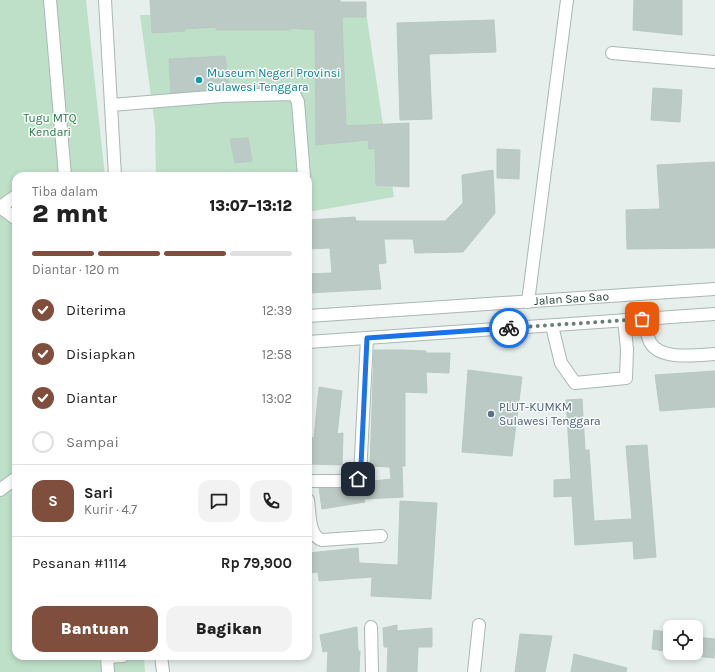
<!DOCTYPE html>
<html lang="id">
<meta charset="utf-8">
<style>
:root{--surface:#fff;--page:#f2f2f2;--text:#222;--muted:#767676;--line:#e0e0e0;--accent:#804e3d}
body{margin:0;font-family:Karla,sans-serif;background:var(--page);color:var(--text);height:100vh;display:flex;flex-direction:column;font-size:15px;white-space:nowrap}
*{box-sizing:border-box;margin:0}
p{font-size:13px;color:var(--muted)}
.icon{flex:none;width:22px;height:22px;fill:none;stroke:currentColor;stroke-width:2;stroke-linecap:round;stroke-linejoin:round}
.map{position:relative;flex:1;overflow:hidden}
.panel{position:absolute;left:12px;top:172px;width:300px;height:488px;display:flex;flex-direction:column;background:var(--surface);border-radius:12px;box-shadow:0 2px 6px #0003}
.panel>*{flex:none}
.buttons{position:absolute;left:663px;top:620px;display:grid;gap:8px}
.buttons a{display:grid;place-items:center;width:40px;height:40px;border-radius:8px;background:var(--surface);box-shadow:0 2px 6px #0003;font-size:20px}
.pin{position:absolute;display:grid;place-items:center;width:34px;height:34px;color:#fff;margin:-17px;border-radius:8px;box-shadow:0 2px 6px #0006}
.courier{position:absolute;display:grid;place-items:center;width:40px;height:40px;margin:-20px;border:3px solid #1a73e8;border-radius:50%;background:#fff;color:#222;box-shadow:0 1px 5px #0007}
.summary em{font-style:normal;font-weight:800}
.summary div{display:flex;flex-direction:column-reverse}
.summary{display:flex;align-items:center;justify-content:space-between;height:68px;padding:0 20px}
h1{font-size:26px;font-weight:800;line-height:30px}
.bar{display:grid;grid-template-columns:repeat(4,1fr);gap:6px 4px;align-content:center;height:48px;padding:0 20px}
.bar i{height:5px;border-radius:3px;background:var(--line)}
.bar .active{background:var(--accent)}
.bar p{grid-column:span 4}
.line{display:flex;align-items:center;gap:10px;padding:0 20px;border-top:1px solid var(--line)}
.line div{flex:1}
.round{display:grid;place-items:center;flex:none;width:42px;height:42px;border-radius:12px;background:var(--page)}
ol{padding:0 20px;list-style:none}
li{display:flex;align-items:center;gap:12px;height:44px}
li p{margin-inline-start:auto}
li .icon{padding:4px;border-radius:50%;background:var(--accent);color:#fff;stroke-width:4}
li:last-child{color:var(--muted)}
li i{width:22px;height:22px;border:2px solid var(--line);border-radius:50%}
.button{display:flex;gap:8px;margin-top:auto;padding:8px 20px}
.button a{flex:1;height:46px;border-radius:12px;background:var(--accent);color:#fff;font-size:16px;font-weight:800;line-height:46px;text-align:center}
.button a+a{background:var(--page);color:var(--text)}
.map>svg:first-child{display:block}
</style>
<div class="map">
<svg width="715" height="672" viewBox="0 0 715 672">
<rect width="100%" height="100%" fill="#e6efeb"/>
<g fill="#bfe0c8">
<path d="M0 0H86L105 176H16V656H144L145 672H0Z"/>
<path d="M366 12 394 197 308 212V176H156L155 126 140 15Z"/>
</g>
<g fill="#bbcac4" stroke="#b8c9c2">
<path d="M150 0H340V2H366V17H342L346 126 409 123V187L376 185 375 149H369L368 140 316 145 315 30 291 28V30H216V27L184 29 185 31 152 33Z"/>
<path d="M634 0H682V35L633 30Z"/>
<path d="M494 20 496 52 429 54 432 119 400 120 397 23Z"/>
<path d="M225 56 229 88 171 93 169 59Z"/>
<path d="M653 88 682 90 680 122 651 120Z"/>
<path d="M248 138 252 161 235 163 230 139Z"/>
<path d="M497 149 520 150 519 179 497 178Z"/>
<path d="M715 162V248L627 249 626 210 660 209 657 165Z"/>
<path d="M493 170 495 213 463 252 415 253 413 239H384L386 263 378 264 381 289 308 293V274L332 273 330 248 308 249V220L355 217 356 221H445L463 203 462 175Z"/>
<path d="M374 350H403L426 351V353H450L449 373 426 372 427 393 405 392V466H402L403 497 364 499 365 502 322 509 319 488H354L365 482 391 479 390 467 370 466Z"/>
<path d="M468 370 522 377 512 456 462 452Z"/>
<path d="M715 371V407L660 411 655 375Z"/>
<path d="M319 387 342 391 337 434 343 433 342 465 308 464V437L314 438Z"/>
<path d="M582 399 585 450H589L594 521 632 519 626 446 647 445 656 557 634 559 633 541 575 545 572 496 554 497V480L571 479 566 400Z"/>
<path d="M400 501 437 503 431 599 371 596 372 577 319 581 318 572 308 573V553L358 548 359 563 398 565Z"/>
<path d="M397 625V631L432 628V647H418L417 672H387L388 647H384L383 628Z"/>
<path d="M357 627 358 651H360L359 672H327L328 651 323 652 320 635Z"/>
<path d="M654 630 670 633V652L652 649Z"/>
<path d="M520 634 552 636 545 672H515Z"/>
<path d="M696 637 715 639 714 658 696 656Z"/>
<path d="M574 654 627 668 626 672H571Z"/>
</g>
<g fill="none" stroke-linecap="round" stroke-linejoin="round">
<defs>
<g id="minor">
<path d="M50 0 65 176"/>
<path d="M105 0 115 176"/>
<path d="M612 53 715 62"/>
<path d="M111 105 222 96 294 94 298 102 304 176"/>
<path d="M0 207 16 219"/>
<path d="M0 207 16 196"/>
<path d="M528 302 567 0"/>
<path id="s1" d="M308 316 715 289"/>
<path d="M642 319C645 326 647 335 650 342 660 361 698 355 715 354"/>
<path d="M552 326 561 363 575 383 626 378 627 349 624 320"/>
<path d="M308 342 715 314"/>
<path d="M308 481H354L360 476 367 338"/>
<path d="M0 490 16 478"/>
<path d="M308 500C310 512 308 536 322 540L381 536"/>
<path d="M371 627 372 672"/>
<path d="M107 656 108 672"/>
<path d="M161 656 163 672"/>
<path d="M107 657 123 656"/>
<path d="M474 672 479 625"/>
</g>
</defs>
<use href="#minor" stroke="#a8b8b2" stroke-width="14"/>
<use href="#minor" stroke="#fff" stroke-width="12"/>
</g>
<g fill="none" stroke-linecap="round" stroke-linejoin="round">
<path stroke="#687f78" stroke-width="4" stroke-dasharray="0 7.2" d="M509 328 642 319"/>
<path stroke="#1a73e8" stroke-width="5" d="M358 479 361 465 367 338 509 328"/>
</g>
<circle fill="#0f9aa8" stroke="#f7fbf9" stroke-width="1.5" cx="199" cy="80" r="4"/>
<circle fill="#5c6f8a" stroke="#f7fbf9" stroke-width="1.5" cx="491" cy="414" r="4"/>
<g text-anchor="middle" stroke-width="3" stroke-linejoin="round" paint-order="stroke">
<g font-size="12" fill="#0d838f" stroke="#f7fbf9" text-anchor="start">
<text x="207" y="77">Museum Negeri Provinsi<tspan x="207" dy="14">Sulawesi Tenggara</tspan></text>
</g>
<g font-size="12" fill="#2d7a4b" stroke="#f7fbf9">
<text x="50" y="122">Tugu MTQ<tspan x="50" dy="14">Kendari</tspan></text>
</g>
<g font-size="12" fill="#24423a" stroke="#f7fbf9">
<text dy="4" stroke="none"><textPath href="#s1" startOffset="264">Jalan Sao Sao</textPath></text>
</g>
<g font-size="12" fill="#4e5e75" stroke="#f7fbf9" text-anchor="start">
<text x="499" y="411">PLUT-KUMKM<tspan x="499" dy="14">Sulawesi Tenggara</tspan></text>
</g>
</g>
</svg>
<div class="buttons">
<a><svg class="icon" aria-label="locate" viewBox="0 0 24 24"><circle cx="12" cy="12" r="6"/><path d="M12 2v4M12 18v4M2 12h4M18 12h4"/></svg></a>
</div>
<div class="pin" style="left:642px;top:319px;background:#ea580c"><svg class="icon" aria-label="bag" viewBox="0 0 24 24"><path d="M5 8h14l-1 12H6zM9 8a3 3 0 0 1 6 0"/></svg></div>
<div class="pin" style="left:358px;top:479px;background:#1f2937"><svg class="icon" aria-label="home" viewBox="0 0 24 24"><path d="M3 11l9-7 9 7M6 9v11h12V9"/></svg></div>
<div class="courier" style="left:509px;top:328px"><svg class="icon" aria-label="bike" viewBox="0 0 24 24"><circle cx="6" cy="16" r="4"/><circle cx="18" cy="16" r="4"/><path d="M6 16l4-8h5l3 8M10 8l3 8H6M13 5h3"/></svg></div>
<section class="panel">
<div class="summary"><div><h1>2 mnt</h1><p>Tiba dalam</p></div><em>13:07–13:12</em></div>
<div class="bar"><i class="active"></i><i class="active"></i><i class="active"></i><i></i><p>Diantar · 120 m</p></div>
<ol>
<li><svg class="icon" aria-label="check" viewBox="0 0 24 24"><path d="M5 12l5 5 9-10"/></svg>Diterima<p>12:39</p></li>
<li><svg class="icon" aria-label="check" viewBox="0 0 24 24"><path d="M5 12l5 5 9-10"/></svg>Disiapkan<p>12:58</p></li>
<li><svg class="icon" aria-label="check" viewBox="0 0 24 24"><path d="M5 12l5 5 9-10"/></svg>Diantar<p>13:02</p></li>
<li><i></i>Sampai</li>
</ol>
<div class="line" style="height:72px"><b class="round" style="background:var(--accent);color:#fff">S</b><div><b>Sari</b><p>Kurir · 4.7</p></div><a class="round"><svg class="icon" aria-label="chat" viewBox="0 0 24 24"><path d="M4 5h16v11H9l-5 4z"/></svg></a><a class="round"><svg class="icon" aria-label="phone" viewBox="0 0 24 24"><path d="M5 4h4l2 5-3 2q2 4 5 5l2-3 5 2v4C11 20 4 13 5 4z"/></svg></a></div>
<div class="line" style="height:52px"><div>Pesanan #1114</div><b>Rp 79,900</b></div>
<div class="button"><a>Bantuan</a><a>Bagikan</a></div>
</section>
</div>
